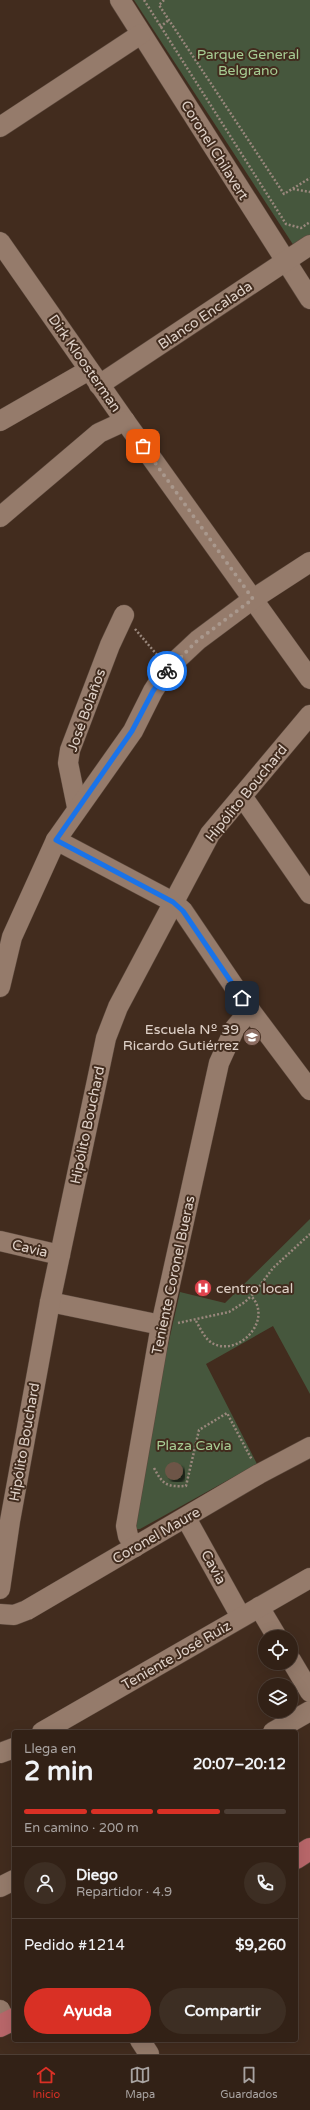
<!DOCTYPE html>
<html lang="es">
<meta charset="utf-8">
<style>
:root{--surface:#322116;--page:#3d2e23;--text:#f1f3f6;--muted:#a8a3a1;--line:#4d3e35;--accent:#d93025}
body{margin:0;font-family:"Varela Round",sans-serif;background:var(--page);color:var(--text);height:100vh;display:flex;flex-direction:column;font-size:15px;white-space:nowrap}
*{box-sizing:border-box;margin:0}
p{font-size:13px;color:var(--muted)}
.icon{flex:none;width:22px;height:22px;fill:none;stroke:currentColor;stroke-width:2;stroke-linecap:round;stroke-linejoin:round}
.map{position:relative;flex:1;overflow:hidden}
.details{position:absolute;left:12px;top:1730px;width:286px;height:312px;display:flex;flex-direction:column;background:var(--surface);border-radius:4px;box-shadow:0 4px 16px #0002,0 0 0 1px var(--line)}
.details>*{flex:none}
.controls{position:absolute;left:258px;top:1630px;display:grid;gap:8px}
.controls a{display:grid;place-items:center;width:40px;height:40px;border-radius:50%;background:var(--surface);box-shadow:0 4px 16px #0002,0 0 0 1px var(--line);font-size:20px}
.pin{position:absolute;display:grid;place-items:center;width:34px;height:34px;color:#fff;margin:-17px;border-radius:8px;box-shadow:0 2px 6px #0006}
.courier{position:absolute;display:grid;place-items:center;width:40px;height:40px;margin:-20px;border:3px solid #1a73e8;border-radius:50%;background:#fff;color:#222;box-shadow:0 1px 5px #0007}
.headline em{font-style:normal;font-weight:700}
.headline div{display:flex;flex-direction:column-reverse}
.headline{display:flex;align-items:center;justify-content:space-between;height:68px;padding:0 12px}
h1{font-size:26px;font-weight:700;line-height:30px}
.bar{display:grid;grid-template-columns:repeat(4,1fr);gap:6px 4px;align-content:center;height:48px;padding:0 12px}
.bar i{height:5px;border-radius:3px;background:var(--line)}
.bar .on{background:var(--accent)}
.bar p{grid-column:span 4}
.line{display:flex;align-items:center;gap:10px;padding:0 12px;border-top:1px solid var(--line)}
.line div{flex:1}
.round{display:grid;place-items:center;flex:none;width:42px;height:42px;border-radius:21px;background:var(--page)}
.primary-button{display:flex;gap:8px;margin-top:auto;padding:8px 12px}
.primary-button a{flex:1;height:46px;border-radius:24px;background:var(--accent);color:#fff;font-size:16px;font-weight:700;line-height:46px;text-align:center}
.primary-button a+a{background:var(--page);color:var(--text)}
.dock{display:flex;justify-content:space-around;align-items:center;height:56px;border-top:1px solid var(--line);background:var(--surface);font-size:11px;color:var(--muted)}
.dock a{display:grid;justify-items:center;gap:2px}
.dock .on{color:var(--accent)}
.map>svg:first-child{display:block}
</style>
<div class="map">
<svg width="310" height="2054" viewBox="0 0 310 2054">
<defs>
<filter id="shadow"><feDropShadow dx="3.5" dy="3.5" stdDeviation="1" flood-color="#0009"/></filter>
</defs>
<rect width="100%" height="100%" fill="#422c1e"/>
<g fill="#46573d">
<path d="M134 0H310V235L294 246Z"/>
<path d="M310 1219V1394L273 1326 206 1364 257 1464 140 1529H135L129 1518 180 1292 225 1303Z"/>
</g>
<circle fill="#6d5546" filter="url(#shadow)" cx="174" cy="1471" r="9"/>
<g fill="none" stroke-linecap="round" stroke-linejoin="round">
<defs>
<g id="minor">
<path d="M120 0 310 299"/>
<path d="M0 127 141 34"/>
<path d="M0 242 125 421 310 679"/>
<path d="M99 385 310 245"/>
<path d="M0 421 89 370"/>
<path d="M0 517 99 433 125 421"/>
<path d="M242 796 310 894"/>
<path d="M77 807 68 763 70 750 110 645 124 615"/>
<path d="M56 840 173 902 183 911 250 1010 310 1090"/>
<path d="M0 987 12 937 56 840 133 731 153 691 168 668 198 640 253 599 310 562"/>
<path d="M0 1241 60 1255"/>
<path d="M50 1302 161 1325"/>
<path d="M186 1518 241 1617"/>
<path d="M135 1547 128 1536 126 1526 161 1325 219 1063 235 1028 250 1010"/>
<path d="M0 1589 10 1521 50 1302 106 1038 118 1007 210 834 310 715"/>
<path d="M259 1607 277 1637"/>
<path d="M0 1614 14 1615 27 1610 259 1474 310 1447"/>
<path d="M291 1660 310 1692"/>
<path d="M42 1732 310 1578"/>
<path d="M273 1732 310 1711"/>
<path d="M0 1753 14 1748"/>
<path d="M0 1887 14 1880"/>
<path d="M0 2010 6 2023"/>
<path d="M140 2040 149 2054"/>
</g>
<g id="major">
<path d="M296 1858 310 1849"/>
<path d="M0 2026 14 2019"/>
</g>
</defs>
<use href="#minor" stroke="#5c493d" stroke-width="21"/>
<use href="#major" stroke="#5c493d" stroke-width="23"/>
<g stroke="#99877c" stroke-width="2.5" stroke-dasharray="2 2" stroke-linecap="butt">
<path d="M144 0 286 224 301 228 310 222"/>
<path d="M164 0 159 5 284 194 310 178"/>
<path d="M160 27 169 20"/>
<path d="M293 189 310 192"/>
<path d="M135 629 158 656"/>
<path d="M196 1321C200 1328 205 1339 212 1343 239 1358 274 1319 251 1296"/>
<path d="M178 1323 229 1312 245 1302 255 1292 273 1268 310 1234"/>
<path d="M154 1468C163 1485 167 1487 186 1486L199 1430 227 1413 252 1460"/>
</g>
<use href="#minor" stroke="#957b6b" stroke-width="20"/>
<use href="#major" stroke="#b9676a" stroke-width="22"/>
</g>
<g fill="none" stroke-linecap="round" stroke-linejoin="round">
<path stroke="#a9988d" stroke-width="4" stroke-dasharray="0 7.2" d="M143 446 253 599 198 640 167 671"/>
<path stroke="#1a73e8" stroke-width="5" d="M167 671 153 691 132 731 56 840 173 902 183 911 242 998"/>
</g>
<defs>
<symbol id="school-disc" viewBox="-11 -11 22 22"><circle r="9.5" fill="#8d6e63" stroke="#422c1e"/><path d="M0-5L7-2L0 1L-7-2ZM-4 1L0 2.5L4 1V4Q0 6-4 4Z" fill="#fff"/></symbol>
<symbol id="hospital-disc" viewBox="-11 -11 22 22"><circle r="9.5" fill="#e0444e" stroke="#422c1e"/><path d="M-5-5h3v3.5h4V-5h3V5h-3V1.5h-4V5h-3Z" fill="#fff"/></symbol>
</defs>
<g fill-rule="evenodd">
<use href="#school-disc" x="242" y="1027" width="20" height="20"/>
<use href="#hospital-disc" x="193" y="1278" width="20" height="20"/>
</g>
<g text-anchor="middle" stroke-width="4" stroke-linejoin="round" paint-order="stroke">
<g font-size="14" fill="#a7cc93" stroke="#422c1e">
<text x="248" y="59">Parque General<tspan x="248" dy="16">Belgrano</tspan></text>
<text x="194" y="1450">Plaza Cavia</text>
</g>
<g font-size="14" fill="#e0d2c9" stroke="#422c1e">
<text transform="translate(215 150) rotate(58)" y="5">Coronel Chilavert</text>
<text transform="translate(205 315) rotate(-34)" y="5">Blanco Encalada</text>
<text transform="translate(85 363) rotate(55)" y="5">Dirk Kloosterman</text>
<text transform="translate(86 710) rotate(-70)" y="5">José Bolaños</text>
<text transform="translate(246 793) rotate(-51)" y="5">Hipólito Bouchard</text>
<text transform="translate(87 1125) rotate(-78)" y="5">Hipólito Bouchard</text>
<text transform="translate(30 1248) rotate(13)" y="5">Cavia</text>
<text transform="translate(173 1275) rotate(-78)" y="5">Teniente Coronel Bueras</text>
<text transform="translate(24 1442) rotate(-80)" y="5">Hipólito Bouchard</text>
<text transform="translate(156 1535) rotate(-30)" y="5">Coronel Maure</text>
<text transform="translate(214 1567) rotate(61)" y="5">Cavia</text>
<text transform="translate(176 1655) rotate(-30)" y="5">Teniente José Ruiz</text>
</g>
<g font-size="14" fill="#e0d2c9" stroke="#422c1e" text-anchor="end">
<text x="239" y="1034">Escuela Nº 39<tspan x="239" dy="16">Ricardo Gutiérrez</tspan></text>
<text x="216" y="1293" text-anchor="start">centro local</text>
</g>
</g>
</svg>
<div class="controls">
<a><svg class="icon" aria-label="locate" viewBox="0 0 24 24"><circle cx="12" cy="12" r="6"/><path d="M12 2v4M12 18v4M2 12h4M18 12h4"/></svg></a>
<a><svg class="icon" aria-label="layers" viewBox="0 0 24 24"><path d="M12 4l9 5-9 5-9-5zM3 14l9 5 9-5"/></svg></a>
</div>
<div class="pin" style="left:143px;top:446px;background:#ea580c"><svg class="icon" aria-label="bag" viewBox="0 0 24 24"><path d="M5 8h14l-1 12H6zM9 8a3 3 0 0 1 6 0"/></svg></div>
<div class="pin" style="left:242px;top:998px;background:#1f2937"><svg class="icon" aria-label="home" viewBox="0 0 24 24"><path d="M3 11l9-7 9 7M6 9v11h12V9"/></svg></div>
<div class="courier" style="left:167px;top:671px"><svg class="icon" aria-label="bike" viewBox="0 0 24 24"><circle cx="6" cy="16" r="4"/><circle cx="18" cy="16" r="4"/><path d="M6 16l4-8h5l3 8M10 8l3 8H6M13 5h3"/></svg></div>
<section class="details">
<div class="headline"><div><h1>2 min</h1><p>Llega en</p></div><em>20:07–20:12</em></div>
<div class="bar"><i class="on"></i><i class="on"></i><i class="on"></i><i></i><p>En camino · 200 m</p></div>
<div class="line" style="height:72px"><a class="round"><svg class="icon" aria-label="person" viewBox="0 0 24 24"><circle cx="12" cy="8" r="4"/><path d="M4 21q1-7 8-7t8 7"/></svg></a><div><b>Diego</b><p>Repartidor · 4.9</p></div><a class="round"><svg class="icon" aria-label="phone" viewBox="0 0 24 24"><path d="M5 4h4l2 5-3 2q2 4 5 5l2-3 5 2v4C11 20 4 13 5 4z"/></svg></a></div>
<div class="line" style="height:52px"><div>Pedido #1214</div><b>$9,260</b></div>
<div class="primary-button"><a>Ayuda</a><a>Compartir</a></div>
</section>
</div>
<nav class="dock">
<a class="on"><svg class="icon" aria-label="home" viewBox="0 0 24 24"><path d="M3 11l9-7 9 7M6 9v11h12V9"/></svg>Inicio</a>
<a><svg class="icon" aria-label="map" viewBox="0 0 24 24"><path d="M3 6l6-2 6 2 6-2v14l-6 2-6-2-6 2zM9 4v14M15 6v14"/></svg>Mapa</a>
<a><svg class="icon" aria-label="saved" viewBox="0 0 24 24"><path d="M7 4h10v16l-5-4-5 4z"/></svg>Guardados</a>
</nav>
